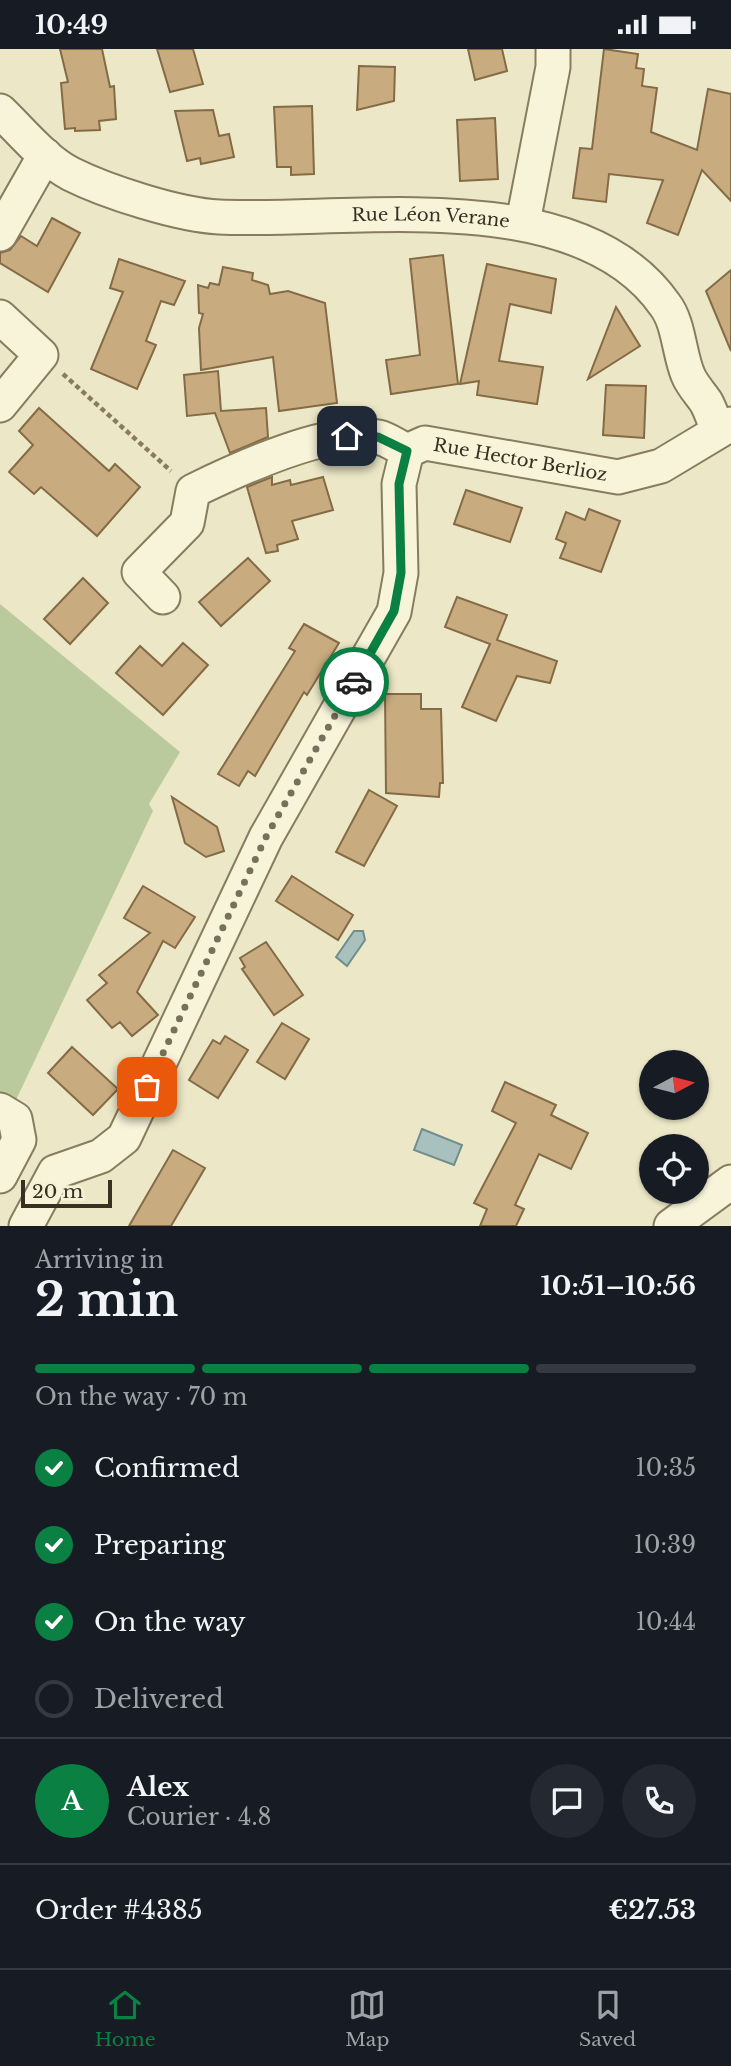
<!DOCTYPE html>
<meta charset="utf-8">
<style>
:root{--surface:#171b24;--page:#242831;--text:#f1f3f6;--muted:#9ea1a6;--line:#363941;--accent:#0b8043}
body{margin:0;font-family:"Libre Baskerville",serif;background:var(--page);color:var(--text);height:100vh;display:flex;flex-direction:column;font-size:26px;white-space:nowrap}
*{box-sizing:border-box;margin:0}
p{font-size:23px;color:var(--muted)}
.icon{flex:none;width:38px;height:38px;fill:none;stroke:currentColor;stroke-width:2;stroke-linecap:round;stroke-linejoin:round}
.map{position:relative;height:1177px;overflow:hidden}
.side{display:flex;flex-direction:column;background:var(--surface);flex:1}
.side>*{flex:none}
.needle{width:46px;rotate:83deg}
.tools{position:absolute;left:639px;top:1001px;display:grid;gap:14px}
.tools a{display:grid;place-items:center;width:70px;height:70px;border-radius:50%;background:var(--surface);box-shadow:0 2px 5px #0004;font-size:35px}
.scale{position:absolute;left:21px;bottom:18px;width:91px;box-sizing:border-box;padding-left:7px;border:4px solid #383020;border-top:0;font-size:19px;line-height:24px;white-space:nowrap;color:#383020;-webkit-text-stroke:5px #f4f1d6;paint-order:stroke}
.pin{position:absolute;display:grid;place-items:center;width:60px;height:60px;color:#fff;margin:-30px;border-radius:14px;box-shadow:0 4px 10px #0006}
.courier{position:absolute;display:grid;place-items:center;width:70px;height:70px;margin:-35px;border:5px solid #0b8043;border-radius:50%;background:#fff;color:#222;box-shadow:0 2px 9px #0007}
.headline em{font-style:normal;font-weight:700}
.headline div{display:flex;flex-direction:column-reverse}
.headline{display:flex;align-items:center;justify-content:space-between;height:119px;padding:0 35px}
h1{font-size:46px;font-weight:700;line-height:52px}
.bar{display:grid;grid-template-columns:repeat(4,1fr);gap:10px 7px;align-content:center;height:84px;padding:0 35px}
.bar i{height:9px;border-radius:5px;background:var(--line)}
.bar .selected{background:var(--accent)}
.bar p{grid-column:span 4}
.line{display:flex;align-items:center;gap:18px;padding:0 35px;border-top:2px solid var(--line)}
.line div{flex:1}
.round{display:grid;place-items:center;flex:none;width:74px;height:74px;border-radius:37px;background:var(--page)}
ol{padding:0 35px;list-style:none}
li{display:flex;align-items:center;gap:21px;height:77px}
li p{margin-inline-start:auto}
li .icon{padding:7px;border-radius:50%;background:var(--accent);color:#fff;stroke-width:4}
li:last-child{color:var(--muted)}
li i{width:38px;height:38px;border:4px solid var(--line);border-radius:50%}
.status{display:flex;justify-content:space-between;align-items:center;height:49px;padding:0 35px;background:var(--surface);direction:ltr}
.status svg{height:19px;fill:currentColor}
.menu{display:flex;justify-content:space-around;align-items:center;height:98px;border-top:2px solid var(--line);background:var(--surface);font-size:19px;color:var(--muted)}
.menu a{display:grid;justify-items:center;gap:4px}
.menu .selected{color:var(--accent)}
.map>svg:first-child{display:block}
</style>
<div class="status"><b>10:49</b><svg viewBox="0 0 49 12"><path d="M0 12V9h3v3zM5 12V6h3v6zM10 12V3h3v9zM15 12V0h3v12zM26 1h20v11H26zM47 4h2v5h-2z"/></svg></div>
<div class="map">
<svg width="731" height="1177" viewBox="0 0 731 1177">
<rect width="100%" height="100%" fill="#ece8c7"/>
<path fill="#bbca9c" d="M0 555 180 703 149 755 153 762 15 1053 0 1049Z"/>
<g fill="#a8c0be" stroke="#6f8e8c" stroke-width="2">
<path d="M354 882H363L365 891 347 917 336 908Z"/>
<path d="M422 1080 462 1096 454 1116 414 1101Z"/>
</g>
<g fill="#c8ac80" stroke="#846b45" stroke-width="2">
<path d="M60 0H102L110 38 114 37 116 70 99 72 100 81 75 82V79L65 80 61 34 68 33Z"/>
<path d="M157 0H193L203 35 170 43Z"/>
<path d="M468 0H502L507 22 475 31Z"/>
<path d="M604 0 638 5 636 19 644 20 642 37 657 39 651 83 697 101 708 40 731 45V152L702 121 678 186 647 174 663 131 609 125 606 153 573 149 580 99 592 100Z"/>
<path d="M359 17 395 18 394 52 357 61Z"/>
<path d="M312 57 314 125 291 126V118H277L274 58Z"/>
<path d="M213 61 219 87 229 85 234 108 201 115 200 109 187 112 175 62Z"/>
<path d="M495 69 498 130 460 132 457 71Z"/>
<path d="M52 169 80 184 48 243 0 214V204L10 201 21 187 37 197Z"/>
<path d="M443 206 458 335 391 345 386 311 420 306 410 210Z"/>
<path d="M119 210 185 232 174 256 161 252 146 292 156 296 137 340 91 320 123 243 110 239Z"/>
<path d="M487 215 556 230 551 264 510 255 499 312 543 318 537 355 477 346 479 332 460 335Z"/>
<path d="M223 218 253 224 252 231 268 236 270 245 288 242 325 254 337 354 279 362 273 308 201 321 199 279 203 265 199 264 198 236 208 239 210 234 219 236Z"/>
<path d="M731 221V302L706 242Z"/>
<path d="M616 258 640 297 588 330Z"/>
<path d="M218 322 221 362 266 359 268 388 230 404 215 364 187 367 184 326Z"/>
<path d="M606 336 646 337 644 389 603 386Z"/>
<path d="M39 359 109 422 115 415 140 438 97 487 41 438 34 445 9 423 33 396 19 382Z"/>
<path d="M272 428V436L290 431 291 436 323 428 333 461 292 472 298 490 277 496 278 502 266 504 247 438Z"/>
<path d="M466 441 522 459 510 493 454 475Z"/>
<path d="M589 460 620 472 601 523 560 509 566 494 556 490 566 463 585 471Z"/>
<path d="M248 509 270 532 221 577 199 553Z"/>
<path d="M83 529 108 554 70 595 44 570Z"/>
<path d="M457 548 507 566 497 591 557 612 550 634 517 627 496 672 462 658 490 595 445 578Z"/>
<path d="M304 575 339 594 307 646 304 643 255 727 248 722 239 737 218 725 295 602 289 599Z"/>
<path d="M183 594 208 616 163 666 116 624 140 597 162 617Z"/>
<path d="M385 645H421V660H441L443 734H440L439 748 386 744Z"/>
<path d="M369 741 397 757 364 817 336 803Z"/>
<path d="M172 748 217 778 224 802 206 808 185 794Z"/>
<path d="M292 827 353 866 338 891 276 852Z"/>
<path d="M143 837 195 868 175 899 163 892 137 943 158 966 132 987 120 973 112 979 87 951 107 934 99 926 150 884 124 869Z"/>
<path d="M266 893 303 946 274 966 242 920 245 918 240 909Z"/>
<path d="M282 974 309 990 285 1030 257 1013Z"/>
<path d="M225 987 248 1001 218 1049 189 1031 213 991 220 995Z"/>
<path d="M72 998 118 1040 93 1066 48 1024Z"/>
<path d="M505 1033 556 1056 551 1066 588 1084 571 1120 539 1105 515 1156 524 1160 516 1177H480L487 1160 474 1154 516 1074 492 1062Z"/>
<path d="M173 1101 205 1119 171 1177H129Z"/>
</g>
<g fill="none" stroke-linecap="round" stroke-linejoin="round">
<defs>
<g id="minor">
<path id="s1" d="M0 62C22 83 44 111 71 125 107 143 179 166 219 168 350 174 578 131 665 256 679 274 679 305 688 326 692 336 700 344 706 353 711 362 714 372 718 382"/>
<path d="M523 173 553 18V0"/>
<path d="M0 185 45 106"/>
<path d="M0 268 41 306 0 356"/>
<path d="M163 548 139 523 187 474 193 442C236 421 330 377 378 388 388 390 398 398 407 402"/>
<path d="M0 1061 15 1070 19 1091 0 1127"/>
<path id="s2" d="M26 1177 55 1123 101 1107 124 1089 266 788 394 563 401 524 399 435 407 402 425 394 618 428 661 417 731 375"/>
<path d="M671 1177 731 1133"/>
</g>
</defs>
<use href="#minor" stroke="#877c5e" stroke-width="37"/>
<path stroke="#877c5e" stroke-width="4.5" stroke-dasharray="5 3.5" stroke-linecap="butt" d="M63 325 171 422"/>
<use href="#minor" stroke="#f7f4da" stroke-width="33"/>
</g>
<g fill="none" stroke-linecap="round" stroke-linejoin="round">
<path stroke="#77705a" stroke-width="7" stroke-dasharray="0 12.6" d="M147 1038 266 788 354 633"/>
<path stroke="#0b8043" stroke-width="9" d="M347 387 378 388 407 402 399 435 401 524 394 562 354 633"/>
</g>
<g text-anchor="middle" stroke-width="5" stroke-linejoin="round" paint-order="stroke">
<g font-size="18" fill="#383020" stroke="#f4f1d6">
<text dy="6" stroke="none"><textPath href="#s1" startOffset="462">Rue Léon Verane</textPath></text>
<text dy="6" stroke="none"><textPath href="#s2" startOffset="1010">Rue Hector Berlioz</textPath></text>
</g>
</g>
</svg>
<div class="tools">
<a><svg class="needle" viewBox="-14 -14 28 28"><path d="M0-13l5 13h-10z" fill="#e53935"/><path d="M0 13l5-13h-10z" fill="#9ea1a6"/></svg></a>
<a><svg class="icon" aria-label="locate" viewBox="0 0 24 24"><circle cx="12" cy="12" r="6"/><path d="M12 2v4M12 18v4M2 12h4M18 12h4"/></svg></a>
</div>
<div class="scale">20 m</div>
<div class="pin" style="left:147px;top:1038px;background:#ea580c"><svg class="icon" aria-label="bag" viewBox="0 0 24 24"><path d="M5 8h14l-1 12H6zM9 8a3 3 0 0 1 6 0"/></svg></div>
<div class="pin" style="left:347px;top:387px;background:#1f2937"><svg class="icon" aria-label="home" viewBox="0 0 24 24"><path d="M3 11l9-7 9 7M6 9v11h12V9"/></svg></div>
<div class="courier" style="left:354px;top:633px"><svg class="icon" aria-label="car" viewBox="0 0 24 24"><path d="M5 17H2v-5l4-1 3-4h7l3 4 3 1v5h-3M9 17h6M6 11h13"/><circle cx="7" cy="17" r="2"/><circle cx="17" cy="17" r="2"/></svg></div>
</div>
<section class="side">
<div class="headline"><div><h1>2 min</h1><p>Arriving in</p></div><em>10:51–10:56</em></div>
<div class="bar"><i class="selected"></i><i class="selected"></i><i class="selected"></i><i></i><p>On the way · 70 m</p></div>
<ol>
<li><svg class="icon" aria-label="check" viewBox="0 0 24 24"><path d="M5 12l5 5 9-10"/></svg>Confirmed<p>10:35</p></li>
<li><svg class="icon" aria-label="check" viewBox="0 0 24 24"><path d="M5 12l5 5 9-10"/></svg>Preparing<p>10:39</p></li>
<li><svg class="icon" aria-label="check" viewBox="0 0 24 24"><path d="M5 12l5 5 9-10"/></svg>On the way<p>10:44</p></li>
<li><i></i>Delivered</li>
</ol>
<div class="line" style="height:126px"><b class="round" style="background:var(--accent);color:#fff">A</b><div><b>Alex</b><p>Courier · 4.8</p></div><a class="round"><svg class="icon" aria-label="chat" viewBox="0 0 24 24"><path d="M4 5h16v11H9l-5 4z"/></svg></a><a class="round"><svg class="icon" aria-label="phone" viewBox="0 0 24 24"><path d="M5 4h4l2 5-3 2q2 4 5 5l2-3 5 2v4C11 20 4 13 5 4z"/></svg></a></div>
<div class="line" style="height:91px"><div>Order #4385</div><b>€27.53</b></div>
</section>
<nav class="menu">
<a class="selected"><svg class="icon" aria-label="home" viewBox="0 0 24 24"><path d="M3 11l9-7 9 7M6 9v11h12V9"/></svg>Home</a>
<a><svg class="icon" aria-label="map" viewBox="0 0 24 24"><path d="M3 6l6-2 6 2 6-2v14l-6 2-6-2-6 2zM9 4v14M15 6v14"/></svg>Map</a>
<a><svg class="icon" aria-label="saved" viewBox="0 0 24 24"><path d="M7 4h10v16l-5-4-5 4z"/></svg>Saved</a>
</nav>
